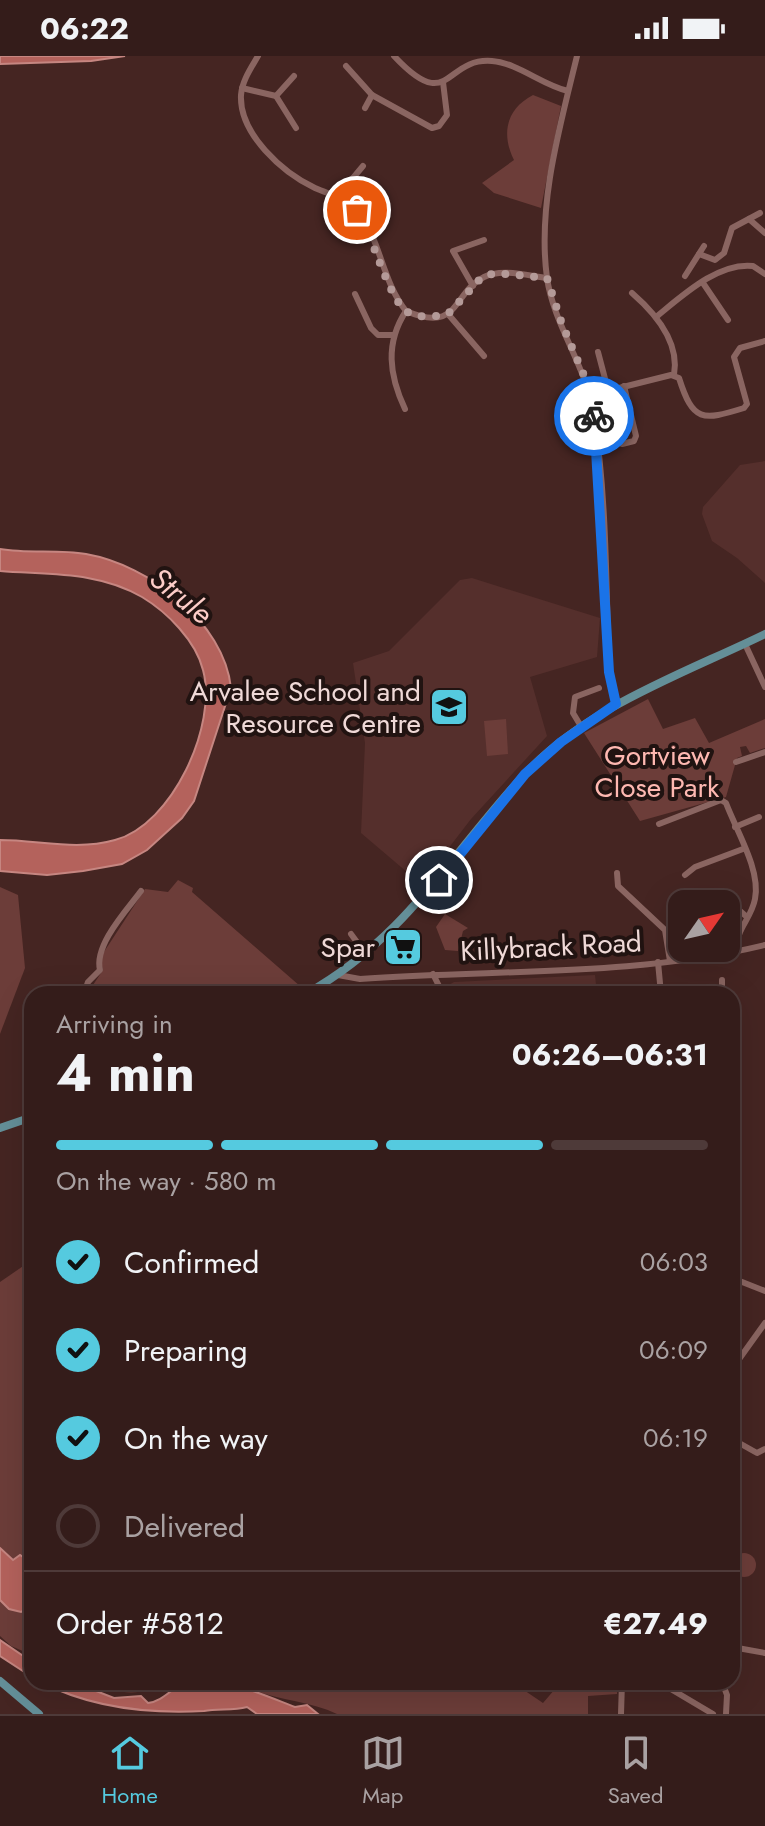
<!DOCTYPE html>
<meta charset="utf-8">
<style>
:root{--surface:#341c1a;--page:#3f2927;--text:#f1f3f6;--muted:#a9a1a2;--line:#4e3a39;--accent:#55cadf}
body{margin:0;font-family:Jost,sans-serif;background:var(--page);color:var(--text);height:100vh;display:flex;flex-direction:column;font-size:30px;white-space:nowrap}
*{box-sizing:border-box;margin:0}
p{font-size:26px;color:var(--muted)}
.icon{flex:none;width:44px;height:44px;fill:none;stroke:currentColor;stroke-width:2;stroke-linecap:round;stroke-linejoin:round}
.map{position:relative;flex:1;overflow:hidden}
.details{position:absolute;left:24px;top:930px;width:716px;height:704px;display:flex;flex-direction:column;background:var(--surface);border-radius:24px;box-shadow:0 8px 32px #0002,0 0 0 2px var(--line)}
.details>*{flex:none}
.needle{width:52px;rotate:56deg}
.tools{position:absolute;left:668px;top:834px;display:grid;gap:16px}
.tools a{display:grid;place-items:center;width:72px;height:72px;border-radius:16px;background:var(--surface);box-shadow:0 8px 32px #0002,0 0 0 2px var(--line);font-size:40px}
.pin{position:absolute;display:grid;place-items:center;width:68px;height:68px;color:#fff;margin:-34px;border:4px solid #fff;border-radius:50%;box-shadow:0 2px 8px #0007}
.courier{position:absolute;display:grid;place-items:center;width:80px;height:80px;margin:-40px;border:6px solid #1a73e8;border-radius:50%;background:#fff;color:#222;box-shadow:0 2px 10px #0007}
.headline em{font-style:normal;font-weight:700}
.headline div{display:flex;flex-direction:column-reverse}
.headline{display:flex;align-items:center;justify-content:space-between;height:136px;padding:0 32px}
h1{font-size:52px;font-weight:700;line-height:60px}
.bar{display:grid;grid-template-columns:repeat(4,1fr);gap:12px 8px;align-content:center;height:96px;padding:0 32px}
.bar i{height:10px;border-radius:6px;background:var(--line)}
.bar .active{background:var(--accent)}
.bar p{grid-column:span 4}
.line{display:flex;align-items:center;gap:20px;padding:0 32px;border-top:2px solid var(--line)}
.line div{flex:1}
ol{padding:0 32px;list-style:none}
li{display:flex;align-items:center;gap:24px;height:88px}
li p{margin-inline-start:auto}
li .icon{padding:8px;border-radius:50%;background:var(--accent);color:#111;stroke-width:4}
li:last-child{color:var(--muted)}
li i{width:44px;height:44px;border:4px solid var(--line);border-radius:50%}
.status{display:flex;justify-content:space-between;align-items:center;height:56px;padding:0 40px;background:var(--surface);direction:ltr}
.status svg{height:22px;fill:currentColor}
.menu{display:flex;justify-content:space-around;align-items:center;height:112px;border-top:2px solid var(--line);background:var(--surface);font-size:22px;color:var(--muted)}
.menu a{display:grid;justify-items:center;gap:4px}
.menu .active{color:var(--accent)}
.map>svg:first-child{display:block}
</style>
<div class="status"><b>06:22</b><svg viewBox="0 0 49 12"><path d="M0 12V9h3v3zM5 12V6h3v6zM10 12V3h3v9zM15 12V0h3v12zM26 1h20v11H26zM47 4h2v5h-2z"/></svg></div>
<div class="map">
<svg width="765" height="1658" viewBox="0 0 765 1658">
<rect width="100%" height="100%" fill="#452522"/>
<g fill="#552f2c">
<path d="M765 405V527L737 502 712 485 702 458 703 451 740 409Z"/>
<path d="M472 522 600 562 597 601 530 621 547 680 471 763 421 828 361 777 365 687 353 607 389 595 460 524Z"/>
<path d="M595 919 597 938H451L447 930 454 926Z"/>
</g>
<g fill="#6c3d39">
<path d="M533 39 561 50 541 152 494 137 482 127 514 104C501 78 506 53 533 39Z"/>
<path d="M648 643 663 673 695 662 709 687 765 663V692L750 697 746 690 740 691 742 700 737 702 726 741 640 765 584 677Z"/>
<path d="M506 663 508 698 487 700 484 665Z"/>
<path d="M178 824 193 832 192 836 308 937 87 938 103 914 100 902 145 833 168 836Z"/>
<path d="M0 831 18 839 25 912 0 978Z"/>
<path d="M445 858 468 872 463 875 458 895 445 894 436 871Z"/>
<path d="M32 1204V1450L26 1467 32 1477V1599L11 1590 0 1580V1226Z"/>
<circle cx="744" cy="1509" r="12"/>
<path d="M92 1626H170C139 1640 123 1640 92 1626Z"/>
<path d="M238 1626H512L543 1647 561 1626H617V1638L588 1640V1658H337C306 1643 266 1645 238 1626Z"/>
</g>
<g fill="#b4625c" stroke="#c68681" stroke-width="2">
<path d="M0 0H125L91 5 0 8Z"/>
<path d="M0 493C28 498 58 493 86 498 149 509 224 566 231 632L194 745 182 762 147 794 122 808 83 815 47 819 0 815V784C39 784 76 795 115 784 172 769 218 669 203 614 196 585 167 556 142 541 98 515 48 519 0 515Z"/>
<path d="M0 1492 13 1504 20 1499 32 1507V1550L21 1556 9 1553 0 1544Z"/>
<path d="M0 1584 32 1606V1621L0 1600Z"/>
<path d="M41 1626H73L114 1642 141 1640 148 1647C164 1645 172 1631 186 1626 214 1616 268 1641 295 1651L307 1649 318 1658H257L247 1651C232 1655 218 1652 204 1655 148 1658 91 1652 41 1626Z"/>
</g>
<g fill="none" stroke-linecap="round" stroke-linejoin="round">
<g stroke="#8a6561" stroke-width="6">
<path d="M258 0C251 12 242 25 241 39 239 78 283 117 315 132 330 139 347 141 358 155 381 185 382 225 406 255 460 278 452 237 484 221 502 212 529 220 547 222"/>
<path d="M394 0C450 60 444 1 492 5 518 7 542 29 568 35"/>
<path d="M577 0C560 70 537 149 547 222 554 270 587 311 594 360 607 444 606 531 609 616L616 648"/>
<path d="M346 10 372 39 432 72 439 70 447 59 443 26"/>
<path d="M242 32 276 40 296 72"/>
<path d="M276 40 294 20"/>
<path d="M365 52 372 39"/>
<path d="M338 140 363 110"/>
<path d="M749 163 765 177"/>
<path d="M699 198 715 204 724 197 732 172 760 157"/>
<path d="M685 220 704 190"/>
<path d="M703 227 728 264"/>
<path d="M473 230 453 195 484 184"/>
<path d="M632 237C655 257 680 286 674 319"/>
<path d="M355 238 371 272 378 279H393"/>
<path d="M448 258 484 300"/>
<path d="M656 261C682 240 718 206 753 210L765 218"/>
<path d="M598 296 608 334"/>
<path d="M591 339 671 319 679 322C693 366 702 365 744 352L747 348 734 301 740 292 765 285"/>
<path d="M405 353C389 319 385 287 406 255"/>
<path d="M622 388 634 385 636 380 624 330"/>
<path d="M745 588 765 631"/>
<path d="M582 672 573 657 575 641 599 632"/>
<path d="M736 706 765 696"/>
<path d="M659 768 721 744 726 747C736 774 761 814 755 843 751 864 735 873 737 895"/>
<path d="M735 771 759 761"/>
<path d="M617 817 618 830 665 874 670 905"/>
<path d="M685 819 695 811 743 793"/>
<path d="M726 858 740 855 747 861"/>
<path d="M351 878 365 897"/>
<path d="M658 906 661 938"/>
<path d="M433 918 443 938"/>
<path d="M338 919 360 923C495 913 633 921 765 889"/>
<path d="M319 931 322 938"/>
<path d="M84 938 88 926 100 914C94 889 126 855 141 835"/>
<path d="M722 938V924"/>
<path d="M732 1222 765 1235"/>
<path d="M732 1313 765 1267"/>
<path d="M732 1369 738 1361"/>
<path d="M732 1383 757 1397 765 1393"/>
<path d="M732 1591 765 1597"/>
<path d="M659 1626 713 1658"/>
<path d="M722 1626 727 1639 726 1658"/>
<path d="M621 1658 622 1626"/>
</g>
<g stroke="#648f98" stroke-width="8">
<path d="M306 938C406 882 450 799 524 719 588 650 683 618 765 578"/>
<path d="M0 1072 32 1061"/>
<path d="M0 1625 39 1658"/>
</g>
</g>
<g fill="none" stroke-linecap="round" stroke-linejoin="round">
<path stroke="#b49a98" stroke-width="8" stroke-dasharray="0 14.4" d="M357 154C372 178 388 241 406 255 417 263 435 261 448 258L482 221 495 217 547 222 562 268 586 324 594 360"/>
<path stroke="#1a73e8" stroke-width="10" d="M439 824 525 718 561 686 616 648 609 616 594 360"/>
</g>
<defs>
<symbol id="school-square" viewBox="-11 -11 22 22"><rect x="-9" y="-9" width="18" height="18" rx="4" fill="#55cadf" stroke="#211311"/><path d="M0-5L7-2L0 1L-7-2ZM-4 1L0 2.5L4 1V4Q0 6-4 4Z" fill="#111"/></symbol>
<symbol id="supermarket-square" viewBox="-11 -11 22 22"><rect x="-9" y="-9" width="18" height="18" rx="4" fill="#55cadf" stroke="#211311"/><path d="M-6-5.5h2.5l.6 2H6L4.5 2H-2.5L-4.4-4H-6ZM-1.5 3.2a1.3 1.3 0 1 0 .1 0ZM3 3.2a1.3 1.3 0 1 0 .1 0Z" fill="#111"/></symbol>
</defs>
<g fill-rule="evenodd">
<use href="#school-square" x="427" y="629" width="44" height="44"/>
<use href="#supermarket-square" x="381" y="869" width="44" height="44"/>
</g>
<g text-anchor="middle" stroke-width="8" stroke-linejoin="round" paint-order="stroke">
<g font-size="28" fill="#efd9d7" stroke="#211311" text-anchor="end">
<text x="421" y="645">Arvalee School and<tspan x="421" dy="32">Resource Centre</tspan></text>
<text x="375" y="901">Spar</text>
</g>
<g font-size="28" fill="#feb8b1" stroke="#211311">
<text x="657" y="709">Gortview<tspan x="657" dy="32">Close Park</tspan></text>
</g>
<g font-size="28" fill="#efd9d7" stroke="#211311">
<text transform="translate(551 890) rotate(-3)" y="10">Killybrack Road</text>
</g>
<g font-size="30" font-style="italic" fill="#fdcdc8" stroke="#211311">
<text transform="translate(181 540) rotate(39)" y="10">Strule</text>
</g>
</g>
</svg>
<div class="tools">
<a><svg class="needle" viewBox="-14 -14 28 28"><path d="M0-13l5 13h-10z" fill="#e53935"/><path d="M0 13l5-13h-10z" fill="#a9a1a2"/></svg></a>
</div>
<div class="pin" style="left:357px;top:154px;background:#ea580c"><svg class="icon" aria-label="bag" viewBox="0 0 24 24"><path d="M5 8h14l-1 12H6zM9 8a3 3 0 0 1 6 0"/></svg></div>
<div class="pin" style="left:439px;top:824px;background:#1f2937"><svg class="icon" aria-label="home" viewBox="0 0 24 24"><path d="M3 11l9-7 9 7M6 9v11h12V9"/></svg></div>
<div class="courier" style="left:594px;top:360px"><svg class="icon" aria-label="bike" viewBox="0 0 24 24"><circle cx="6" cy="16" r="4"/><circle cx="18" cy="16" r="4"/><path d="M6 16l4-8h5l3 8M10 8l3 8H6M13 5h3"/></svg></div>
<section class="details">
<div class="headline"><div><h1>4 min</h1><p>Arriving in</p></div><em>06:26–06:31</em></div>
<div class="bar"><i class="active"></i><i class="active"></i><i class="active"></i><i></i><p>On the way · 580 m</p></div>
<ol>
<li><svg class="icon" aria-label="check" viewBox="0 0 24 24"><path d="M5 12l5 5 9-10"/></svg>Confirmed<p>06:03</p></li>
<li><svg class="icon" aria-label="check" viewBox="0 0 24 24"><path d="M5 12l5 5 9-10"/></svg>Preparing<p>06:09</p></li>
<li><svg class="icon" aria-label="check" viewBox="0 0 24 24"><path d="M5 12l5 5 9-10"/></svg>On the way<p>06:19</p></li>
<li><i></i>Delivered</li>
</ol>
<div class="line" style="height:104px"><div>Order #5812</div><b>€27.49</b></div>
</section>
</div>
<nav class="menu">
<a class="active"><svg class="icon" aria-label="home" viewBox="0 0 24 24"><path d="M3 11l9-7 9 7M6 9v11h12V9"/></svg>Home</a>
<a><svg class="icon" aria-label="map" viewBox="0 0 24 24"><path d="M3 6l6-2 6 2 6-2v14l-6 2-6-2-6 2zM9 4v14M15 6v14"/></svg>Map</a>
<a><svg class="icon" aria-label="saved" viewBox="0 0 24 24"><path d="M7 4h10v16l-5-4-5 4z"/></svg>Saved</a>
</nav>
